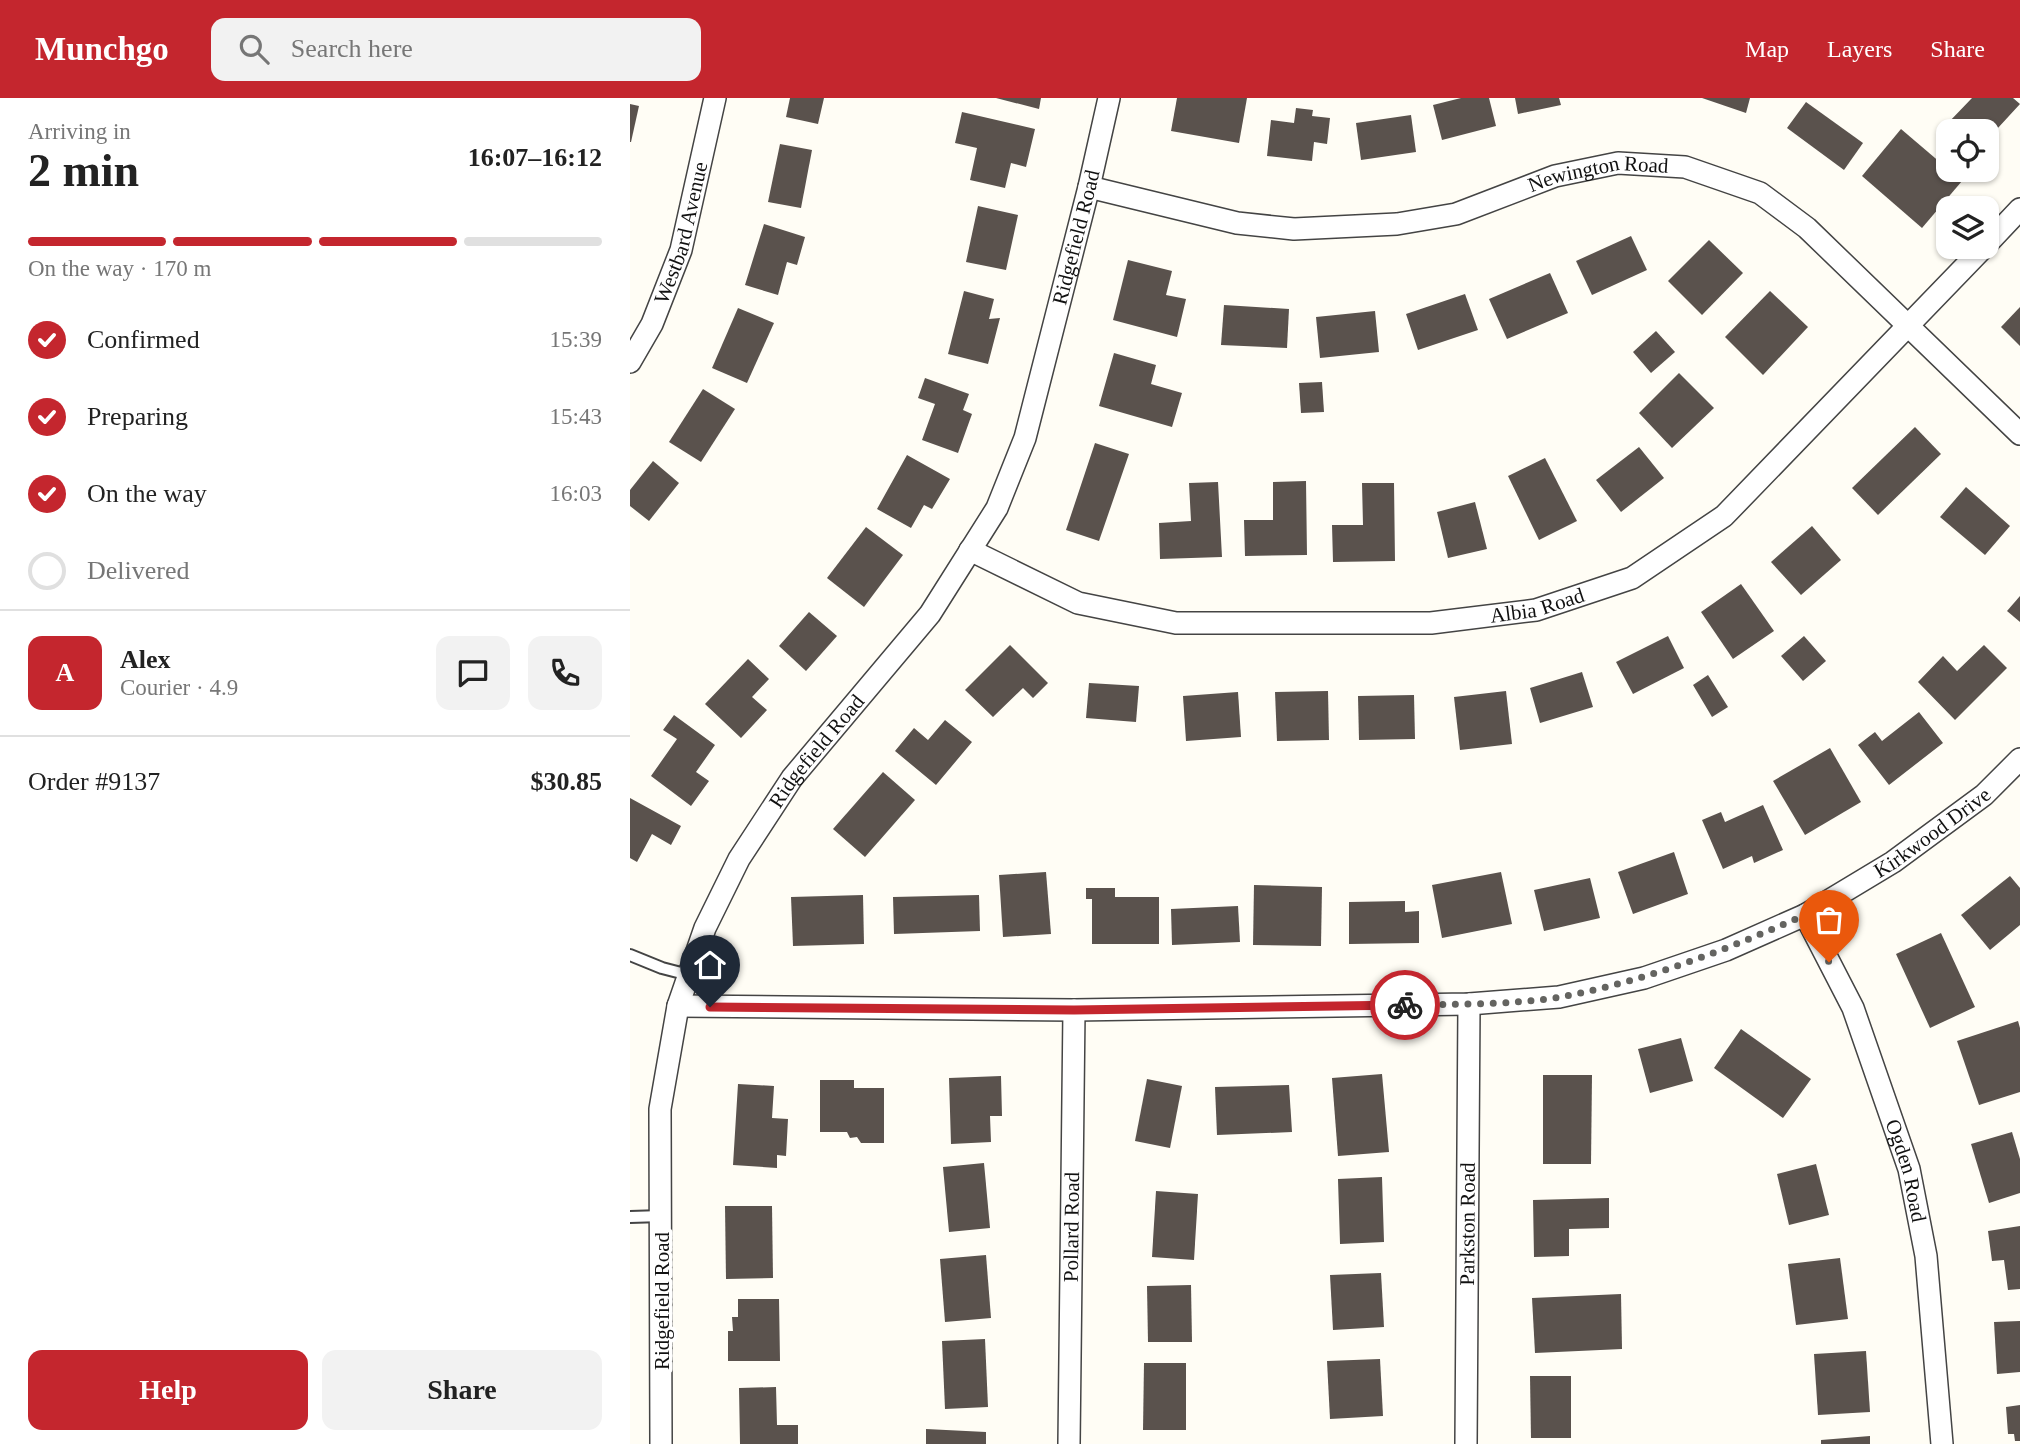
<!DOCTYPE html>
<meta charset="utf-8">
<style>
:root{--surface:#fff;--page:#f2f2f2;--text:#222;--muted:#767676;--line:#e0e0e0;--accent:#c4262e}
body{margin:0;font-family:Georgia,serif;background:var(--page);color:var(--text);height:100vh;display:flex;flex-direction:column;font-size:26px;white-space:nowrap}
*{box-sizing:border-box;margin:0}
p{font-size:23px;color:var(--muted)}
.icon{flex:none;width:38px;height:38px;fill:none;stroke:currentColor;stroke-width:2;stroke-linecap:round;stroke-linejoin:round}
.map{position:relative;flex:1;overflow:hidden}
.drawer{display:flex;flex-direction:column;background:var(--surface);width:630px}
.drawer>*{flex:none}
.buttons{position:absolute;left:1306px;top:21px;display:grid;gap:14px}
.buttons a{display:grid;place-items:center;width:63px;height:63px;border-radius:14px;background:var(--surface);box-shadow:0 2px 5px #0004;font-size:35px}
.pin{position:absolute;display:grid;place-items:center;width:60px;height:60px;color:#fff;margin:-72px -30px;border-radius:50% 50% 50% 0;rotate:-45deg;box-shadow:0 0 7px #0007}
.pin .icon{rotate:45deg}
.courier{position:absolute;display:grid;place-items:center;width:70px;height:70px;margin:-35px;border:5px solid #c4262e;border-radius:50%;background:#fff;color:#222;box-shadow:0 2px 9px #0007}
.overview em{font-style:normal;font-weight:700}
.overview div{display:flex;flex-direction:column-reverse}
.overview{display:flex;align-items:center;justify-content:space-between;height:119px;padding:0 28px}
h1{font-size:46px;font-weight:700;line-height:52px}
.bar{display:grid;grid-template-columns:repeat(4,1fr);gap:10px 7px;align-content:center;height:84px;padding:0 28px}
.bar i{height:9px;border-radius:5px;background:var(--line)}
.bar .active{background:var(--accent)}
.bar p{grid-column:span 4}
.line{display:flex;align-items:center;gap:18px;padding:0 28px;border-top:2px solid var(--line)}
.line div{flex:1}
.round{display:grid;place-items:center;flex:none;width:74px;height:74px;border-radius:14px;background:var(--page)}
ol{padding:0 28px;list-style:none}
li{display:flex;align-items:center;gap:21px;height:77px}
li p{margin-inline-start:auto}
li .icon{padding:7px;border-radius:50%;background:var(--accent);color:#fff;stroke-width:4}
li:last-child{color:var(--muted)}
li i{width:38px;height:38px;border:4px solid var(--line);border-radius:50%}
.action{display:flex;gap:14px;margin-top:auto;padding:14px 28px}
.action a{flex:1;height:80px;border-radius:14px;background:var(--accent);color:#fff;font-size:28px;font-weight:700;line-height:80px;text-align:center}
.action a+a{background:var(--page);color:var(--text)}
header{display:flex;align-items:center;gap:42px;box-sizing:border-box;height:98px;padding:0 35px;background:var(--accent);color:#fff}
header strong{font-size:33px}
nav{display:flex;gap:38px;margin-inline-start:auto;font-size:24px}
.search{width:490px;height:63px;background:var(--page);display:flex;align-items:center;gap:18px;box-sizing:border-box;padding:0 24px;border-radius:14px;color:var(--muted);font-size:26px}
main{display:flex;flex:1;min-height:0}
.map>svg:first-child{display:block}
</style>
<header>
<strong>Munchgo</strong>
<div class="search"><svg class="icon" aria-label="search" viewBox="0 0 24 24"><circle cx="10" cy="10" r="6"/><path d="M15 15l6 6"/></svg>Search here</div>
<nav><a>Map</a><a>Layers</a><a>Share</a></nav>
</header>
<main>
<section class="drawer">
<div class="overview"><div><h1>2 min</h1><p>Arriving in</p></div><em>16:07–16:12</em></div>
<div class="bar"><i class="active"></i><i class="active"></i><i class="active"></i><i></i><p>On the way · 170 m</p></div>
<ol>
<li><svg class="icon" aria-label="check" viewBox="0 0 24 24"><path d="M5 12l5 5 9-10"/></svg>Confirmed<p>15:39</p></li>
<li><svg class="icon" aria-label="check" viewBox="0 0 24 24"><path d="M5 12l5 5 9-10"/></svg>Preparing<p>15:43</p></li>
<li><svg class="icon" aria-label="check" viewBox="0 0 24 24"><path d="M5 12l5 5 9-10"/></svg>On the way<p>16:03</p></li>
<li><i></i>Delivered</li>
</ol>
<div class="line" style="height:126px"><b class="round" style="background:var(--accent);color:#fff">A</b><div><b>Alex</b><p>Courier · 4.9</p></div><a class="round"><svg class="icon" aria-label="chat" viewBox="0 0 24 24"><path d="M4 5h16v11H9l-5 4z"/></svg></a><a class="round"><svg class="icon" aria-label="phone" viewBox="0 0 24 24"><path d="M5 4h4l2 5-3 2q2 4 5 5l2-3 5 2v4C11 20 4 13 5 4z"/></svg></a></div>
<div class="line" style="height:91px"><div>Order #9137</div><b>$30.85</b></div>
<div class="action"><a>Help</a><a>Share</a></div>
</section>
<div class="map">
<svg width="1390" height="1346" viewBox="0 0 1390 1346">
<rect width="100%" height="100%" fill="#fffdf5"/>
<g fill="#5a524d">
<path d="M160 0H194L188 26 156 19Z"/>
<path d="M366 0H411L409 11Z"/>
<path d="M547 0H617L609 45 541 33Z"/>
<path d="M831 0H859L866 28 812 42 803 7Z"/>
<path d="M885 0H929L931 7 888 16Z"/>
<path d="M1072 0H1120L1116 15Z"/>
<path d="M1342 0H1383L1390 6 1356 43V33H1324L1317 26Z"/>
<path d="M1176 4 1233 45 1214 72 1157 30Z"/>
<path d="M0 6 9 8 1 44H0Z"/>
<path d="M666 10 683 12 682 18 700 20 697 46 684 44 682 63 637 58 641 22 664 25Z"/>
<path d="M332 14 405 31 396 69 381 65 375 90 340 82 347 50 325 45Z"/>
<path d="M781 17 786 54 731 62 726 25Z"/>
<path d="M1271 31 1332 83 1292 130 1232 78Z"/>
<path d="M150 46 182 52 171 110 138 104Z"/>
<path d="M348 108 388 117 376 172 336 164Z"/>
<path d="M134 126 175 139 167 167 157 164 148 197 115 187Z"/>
<path d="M1001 138 1017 172 962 197 946 163Z"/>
<path d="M1079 142 1113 175 1072 217 1038 183Z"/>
<path d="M498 162 542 173 536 197 556 201 547 239 483 222Z"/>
<path d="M920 175 938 215 877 241 859 201Z"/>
<path d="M334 193 364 201 359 221 370 220 358 266 318 256Z"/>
<path d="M1140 193 1178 229 1133 277 1095 239Z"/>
<path d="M835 196 848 232 788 252 776 216Z"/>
<path d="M594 207 659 211 657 250 591 247Z"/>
<path d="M1390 209V248L1371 229Z"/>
<path d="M108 210 144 225 117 285 82 270Z"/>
<path d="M745 213 749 254 690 260 686 219Z"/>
<path d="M1026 233 1045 254 1021 275 1003 254Z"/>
<path d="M484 255 526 267 521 286 552 295 542 329 469 308Z"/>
<path d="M1049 275 1084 310 1042 350 1009 315Z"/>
<path d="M295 280 339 296 333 312 342 316 328 355 292 342 305 306 288 300Z"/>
<path d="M692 284 694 314 671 315 669 285Z"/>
<path d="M73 291 105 311 71 364 39 344Z"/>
<path d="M1285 329 1311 356 1248 417 1222 390Z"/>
<path d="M465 345 499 356 469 443 436 432Z"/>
<path d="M1009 349 1034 380 991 414 966 382Z"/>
<path d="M277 357 320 381 302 411 294 407 281 430 247 411Z"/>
<path d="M915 360 947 423 909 442 878 378Z"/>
<path d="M23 363 49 385 19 423 0 408V392Z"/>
<path d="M676 383 677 457 615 458 614 422H643V384Z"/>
<path d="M588 384 592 459 530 461 529 425 561 423 559 385Z"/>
<path d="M732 385H764L765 463 703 464 702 427H733Z"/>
<path d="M1336 389 1380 428 1355 457 1310 419Z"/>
<path d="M845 404 857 451 818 460 807 414Z"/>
<path d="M1182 428 1211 462 1171 497 1141 464Z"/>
<path d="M236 429 273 457 234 509 197 480Z"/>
<path d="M1111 486 1144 533 1103 561 1071 514Z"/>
<path d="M1390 498V524L1377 513Z"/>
<path d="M179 514 207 538 176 573 149 548Z"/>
<path d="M1038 538 1054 570 1003 596 986 564Z"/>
<path d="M1174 538 1196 563 1173 583 1151 558Z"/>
<path d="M380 547 418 585 403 600 393 590 363 619 335 592Z"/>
<path d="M1354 547 1377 570 1325 622 1288 584 1313 558 1327 573Z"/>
<path d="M118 561 139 581 122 599 137 612 111 640 75 606Z"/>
<path d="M952 574 963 609 910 625 900 590Z"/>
<path d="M1078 577 1098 609 1082 619 1063 587Z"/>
<path d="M459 585 509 588 506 624 456 620Z"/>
<path d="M698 593 699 642 647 643 645 594Z"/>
<path d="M876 593 882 646 830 652 824 599Z"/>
<path d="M608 594 611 639 556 643 553 598Z"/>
<path d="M784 597 785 641 729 642 728 598Z"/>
<path d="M1289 614 1313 645 1259 687 1228 647 1245 634 1252 643Z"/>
<path d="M44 617 85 647 66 674 79 683 61 708 21 678 47 641 33 632Z"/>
<path d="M315 622 342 644 306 687 265 653 284 630 298 642Z"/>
<path d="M1200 650 1231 704 1175 737 1143 683Z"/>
<path d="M253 674 285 702 235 759 203 731Z"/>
<path d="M0 700 51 728 41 747 22 736 7 764 0 760Z"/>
<path d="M1133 707 1153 752 1124 765 1122 758 1093 771 1072 722 1091 714 1095 724Z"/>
<path d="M1044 754 1058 796 1003 816 988 774Z"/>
<path d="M416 774 421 836 373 839 369 777Z"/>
<path d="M871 774 882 826 812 840 802 787Z"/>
<path d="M1380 778 1390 790V827L1360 852 1331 817Z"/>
<path d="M960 780 970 820 914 833 904 792Z"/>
<path d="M624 787 692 789 691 848 623 847Z"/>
<path d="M456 790H485V799H529V846H462V801H456Z"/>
<path d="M233 797 234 846 163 848 161 799Z"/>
<path d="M349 797 350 833 264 836 263 799Z"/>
<path d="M775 803V814L789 813V845L719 846V804Z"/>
<path d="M608 808 610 844 542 847 541 811Z"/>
<path d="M1311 835 1345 909 1300 930 1266 856Z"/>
<path d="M1388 923 1390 930V994L1349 1007 1327 943Z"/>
<path d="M1111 931 1181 981 1153 1020 1084 970Z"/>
<path d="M1051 940 1063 983 1020 995 1008 951Z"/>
<path d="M752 976 759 1054 708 1058 702 980Z"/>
<path d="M913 977H962L961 1066H913Z"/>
<path d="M371 978 372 1018H360L361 1044 321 1046 319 980Z"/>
<path d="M517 981 552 988 540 1050 505 1043Z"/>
<path d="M190 982H224V990H254V1045H231L227 1039 220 1040 217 1034H190Z"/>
<path d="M108 986 144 988 142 1020 158 1021 156 1058 147 1057V1070L103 1067Z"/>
<path d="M659 987 662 1034 587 1037 585 989Z"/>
<path d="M1382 1034 1390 1061V1095L1359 1105 1341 1046Z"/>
<path d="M354 1065 360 1130 319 1134 313 1069Z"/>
<path d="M1186 1066 1199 1117 1159 1127 1147 1076Z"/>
<path d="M752 1079 754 1144 710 1146 708 1081Z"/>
<path d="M526 1093 568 1096 564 1162 522 1159Z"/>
<path d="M979 1100V1130L939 1131V1158L904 1159 903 1102Z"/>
<path d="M95 1108H142L143 1180 96 1181Z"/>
<path d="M1390 1128V1191L1378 1192 1374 1162 1362 1163 1358 1133Z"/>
<path d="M356 1157 361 1220 315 1224 310 1161Z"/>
<path d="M1210 1160 1218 1221 1166 1227 1158 1166Z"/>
<path d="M751 1175 754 1229 703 1232 700 1177Z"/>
<path d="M561 1187 562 1244H518L517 1188Z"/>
<path d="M991 1196 992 1251 905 1255 902 1200Z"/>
<path d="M108 1201H149L150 1263H98V1233H103L102 1219H108Z"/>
<path d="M1390 1223V1274L1367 1276 1364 1224Z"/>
<path d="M355 1241 358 1309 315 1311 312 1243Z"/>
<path d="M1236 1253 1240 1314 1188 1317 1184 1256Z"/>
<path d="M750 1261 753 1318 700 1321 697 1263Z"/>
<path d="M514 1265H556V1332H513Z"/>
<path d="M900 1278H941V1340H901Z"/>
<path d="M146 1289 147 1327H168V1346H110L109 1290Z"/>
<path d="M1390 1307V1343H1385L1384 1336H1378L1376 1309Z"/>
<path d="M296 1331 356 1334V1346H296Z"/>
<path d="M1240 1338V1346H1191V1342Z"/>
</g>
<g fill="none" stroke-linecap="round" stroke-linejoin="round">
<defs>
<g id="service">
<path d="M0 857 32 870 59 877"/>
<path d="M0 1119 32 1118"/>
</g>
<g id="minor">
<path id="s1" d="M459 89 607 125 664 131 767 126 826 116 925 78 988 65 1055 69 1130 95 1177 130 1390 336"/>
<path d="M1356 147 1390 111"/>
<path id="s2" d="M0 264 22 226 51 152 85 0"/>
<path id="s3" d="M340 452 448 505 546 525H801L906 512 1002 480 1094 418 1354 149"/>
<path id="s4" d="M1175 817 1223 910 1279 1071 1296 1158 1312 1346"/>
<path id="s5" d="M48 908 444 912 839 906 929 899 1014 880 1096 852 1175 817 1263 764 1354 697 1390 661"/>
<path id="s6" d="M31 1346 30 1011 48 908 75 830 109 761 162 680 300 516 367 410 395 340 459 89 479 0"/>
<path id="s7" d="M439 1346 444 912"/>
<path id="s8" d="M836 1346 839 906"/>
</g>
</defs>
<use href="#service" stroke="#444" stroke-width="14"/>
<use href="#minor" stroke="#444" stroke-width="24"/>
<use href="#service" stroke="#fff" stroke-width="10"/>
<use href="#minor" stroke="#fff" stroke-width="21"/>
</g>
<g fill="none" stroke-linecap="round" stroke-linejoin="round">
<path stroke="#646461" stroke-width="7" stroke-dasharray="0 12.6" d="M775 907C825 906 882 907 931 899 1016 883 1096 852 1175 817L1199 864"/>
<path stroke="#c4262e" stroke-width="9" d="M80 909 444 912 775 907"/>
</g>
<g text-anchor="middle" stroke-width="7" stroke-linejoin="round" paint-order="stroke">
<g font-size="21" fill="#111" stroke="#fff">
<text dy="7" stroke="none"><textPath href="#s1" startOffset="522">Newington Road</textPath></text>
<text dy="7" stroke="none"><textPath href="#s2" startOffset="140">Westbard Avenue</textPath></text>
<text dy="7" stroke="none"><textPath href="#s6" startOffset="1318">Ridgefield Road</textPath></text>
<text dy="7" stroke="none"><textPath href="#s3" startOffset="583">Albia Road</textPath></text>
<text dy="7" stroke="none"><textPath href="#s6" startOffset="732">Ridgefield Road</textPath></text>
<text dy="7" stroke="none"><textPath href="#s5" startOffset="1293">Kirkwood Drive</textPath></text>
<text dy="7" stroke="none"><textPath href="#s4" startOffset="276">Ogden Road</textPath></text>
<text dy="7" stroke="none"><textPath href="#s8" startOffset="220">Parkston Road</textPath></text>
<text dy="7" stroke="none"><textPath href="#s7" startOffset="217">Pollard Road</textPath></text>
<text transform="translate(32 1203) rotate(-90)" y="7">Ridgefield Road</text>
</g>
</g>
</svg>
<div class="buttons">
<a><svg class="icon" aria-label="locate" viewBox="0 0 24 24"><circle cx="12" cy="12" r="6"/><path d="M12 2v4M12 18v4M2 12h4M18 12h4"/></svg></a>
<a><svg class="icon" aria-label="layers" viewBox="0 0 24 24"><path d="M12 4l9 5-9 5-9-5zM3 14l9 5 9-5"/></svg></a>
</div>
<div class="pin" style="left:1199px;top:864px;background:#ea580c"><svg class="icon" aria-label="bag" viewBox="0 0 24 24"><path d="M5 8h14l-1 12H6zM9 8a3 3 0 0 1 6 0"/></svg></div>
<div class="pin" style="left:80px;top:909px;background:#1f2937"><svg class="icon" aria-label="home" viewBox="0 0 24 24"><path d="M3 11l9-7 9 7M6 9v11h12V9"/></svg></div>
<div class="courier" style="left:775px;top:907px"><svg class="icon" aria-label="bike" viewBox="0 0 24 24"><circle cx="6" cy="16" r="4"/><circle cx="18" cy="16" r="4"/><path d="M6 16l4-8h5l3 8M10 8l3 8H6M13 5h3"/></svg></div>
</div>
</main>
